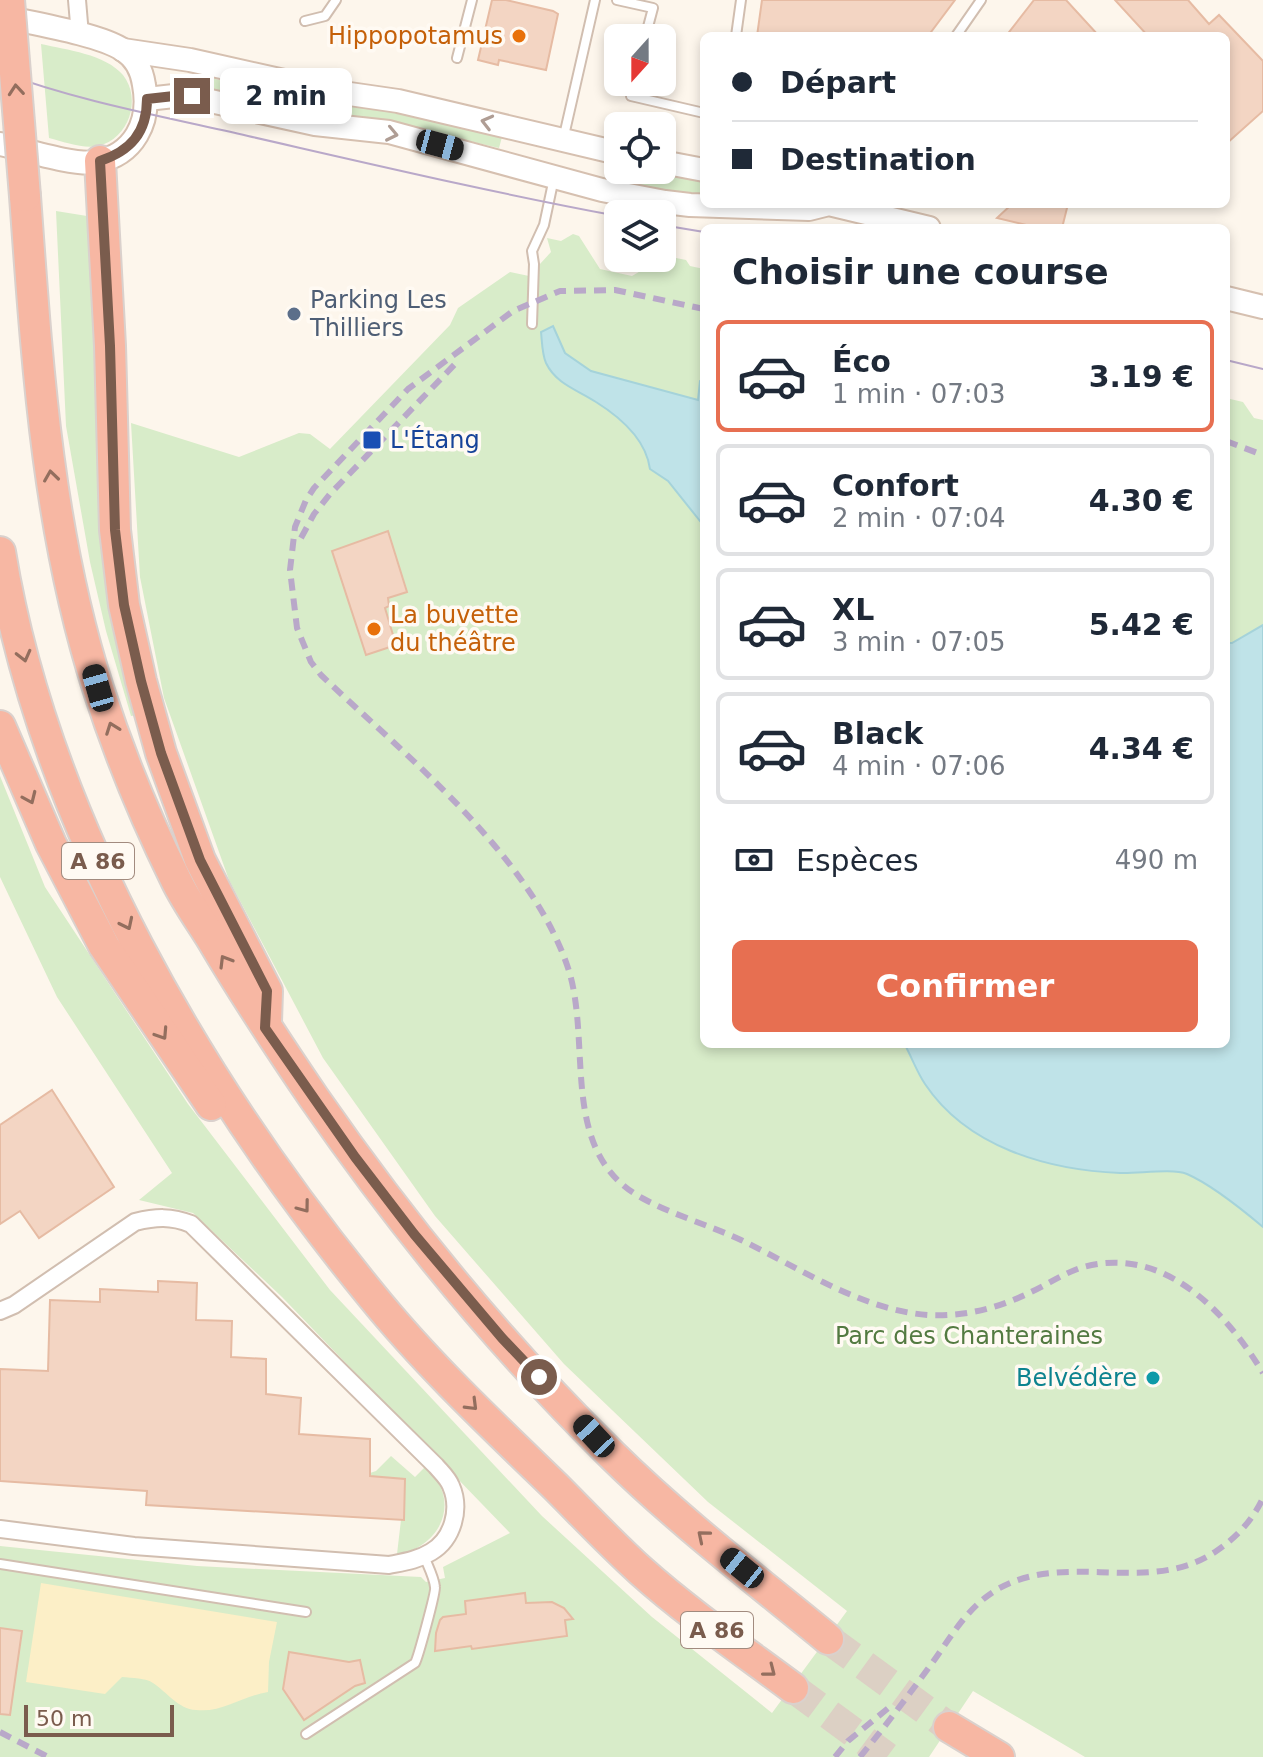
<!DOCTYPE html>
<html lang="fr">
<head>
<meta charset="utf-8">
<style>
  :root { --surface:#fff; --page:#f2f2f3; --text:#1f2937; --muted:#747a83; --line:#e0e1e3; --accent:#e76f51 }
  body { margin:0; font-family:"DejaVu Sans",sans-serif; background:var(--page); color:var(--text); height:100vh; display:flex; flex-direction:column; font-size:30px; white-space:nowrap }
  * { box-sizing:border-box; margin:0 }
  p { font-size:26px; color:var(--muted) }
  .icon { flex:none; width:44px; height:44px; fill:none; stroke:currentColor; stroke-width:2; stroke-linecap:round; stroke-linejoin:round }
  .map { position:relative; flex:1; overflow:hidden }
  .side { position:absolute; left:700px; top:224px; width:530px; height:824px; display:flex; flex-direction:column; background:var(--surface); border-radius:12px; box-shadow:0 4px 12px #0003 }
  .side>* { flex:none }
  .hud { position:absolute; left:700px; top:32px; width:530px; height:176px; border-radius:12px; box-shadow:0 4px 12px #0003; display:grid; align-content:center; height:176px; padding:0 32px; background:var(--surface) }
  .needle { width:52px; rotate:201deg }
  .fabs { position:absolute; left:604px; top:24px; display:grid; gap:16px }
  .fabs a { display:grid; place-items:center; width:72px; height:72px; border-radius:12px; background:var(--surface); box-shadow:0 4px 12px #0003; font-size:40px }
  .scale { position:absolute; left:24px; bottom:20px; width:150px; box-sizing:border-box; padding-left:8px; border:4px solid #7a5c4d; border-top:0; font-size:22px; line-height:28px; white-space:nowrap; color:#7a5c4d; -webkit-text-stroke:6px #fffaf3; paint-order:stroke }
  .end { position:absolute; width:36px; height:36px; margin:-18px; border:10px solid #7a5c4d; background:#fff; box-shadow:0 0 0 4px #fff }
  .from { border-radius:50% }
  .bubble { position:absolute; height:56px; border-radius:12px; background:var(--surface); box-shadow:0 4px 12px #0003; font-size:26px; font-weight:700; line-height:56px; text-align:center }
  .car { position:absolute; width:24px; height:48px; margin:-24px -12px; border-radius:10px; box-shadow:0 0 6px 2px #0007; background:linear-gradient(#222 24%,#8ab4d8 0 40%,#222 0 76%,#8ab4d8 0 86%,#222 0) }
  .hud b { display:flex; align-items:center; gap:28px; height:76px; font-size:30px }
  .hud b+b { border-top:2px solid var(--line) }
  .hud i { width:20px; height:20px; background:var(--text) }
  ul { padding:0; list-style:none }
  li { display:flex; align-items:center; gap:24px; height:112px; margin:0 16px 12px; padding:0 16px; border:4px solid var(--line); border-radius:12px }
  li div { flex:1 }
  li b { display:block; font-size:30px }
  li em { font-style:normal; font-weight:700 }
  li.selected { border-color:var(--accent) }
  li>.icon { width:72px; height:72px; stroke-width:1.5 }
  h2 { padding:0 32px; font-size:36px; line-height:96px }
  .pay { display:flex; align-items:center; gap:20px; height:88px; padding:0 32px; font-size:30px }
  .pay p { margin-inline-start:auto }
  .button { display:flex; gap:16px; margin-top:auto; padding:16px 32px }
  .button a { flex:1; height:92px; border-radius:12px; background:var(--accent); color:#fff; font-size:32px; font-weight:700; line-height:92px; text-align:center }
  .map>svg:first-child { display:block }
</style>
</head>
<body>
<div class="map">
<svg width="1263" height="1757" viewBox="0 0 1263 1757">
  <rect width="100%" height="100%" fill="#fdf6ec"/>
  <g fill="#d8ecc9">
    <path d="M 41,44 C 67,50 105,54 123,75 C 142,99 129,139 98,146 C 83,149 64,142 49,138 Z"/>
    <path d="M 198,75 L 301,99 L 412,115 L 502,137 L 499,148 L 430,132 L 310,113 L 196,85 Z"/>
    <path d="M 615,163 L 618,164 L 618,170 L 646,170 L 704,181 L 704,201 L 610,183 Z"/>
    <path d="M 56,211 L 87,216 L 100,428 L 139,715 L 131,716 L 106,631 L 90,562 L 66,426 Z"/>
    <path d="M 573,234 L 579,236 L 600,269 L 632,276 L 666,256 L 686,260 L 690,266 L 704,269 L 704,1044 L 1226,1044 L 1226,398 L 1243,402 L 1254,418 L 1263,420 L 1263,1757 L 1085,1757 L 973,1691 L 929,1757 L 0,1757 L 0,1546 L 197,1566 L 421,1577 L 426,1582 L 445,1578 L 443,1567 L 510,1533 L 282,1297 L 193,1213 L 139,1200 L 172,1173 L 57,997 L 0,877 L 0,776 L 45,887 L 188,1104 L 330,1290 L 542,1516 L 652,1617 L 772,1713 L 847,1611 L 708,1502 L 564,1364 L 435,1216 L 323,1058 L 229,880 L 164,698 L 140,577 L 131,423 L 239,457 L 299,433 L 310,434 L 330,449 L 450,325 L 458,308 L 510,272 L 529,276 L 551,252 L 547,238 L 561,241 Z"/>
    <path d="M 391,1456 L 415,1477 L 425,1467 C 429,1472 435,1477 438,1482 C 457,1514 432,1550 397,1554 L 401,1520 L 404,1519 L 405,1480 L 370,1476 L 370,1473 L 376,1471 Z"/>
  </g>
  <path fill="#fcefc7" d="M 41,1583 L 277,1622 L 269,1662 L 268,1692 C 242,1696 223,1713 196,1710 C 178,1709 167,1692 153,1683 C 146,1678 132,1678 122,1677 L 105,1694 L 26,1682 Z"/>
  <g fill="#bfe3e8" stroke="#a5d3da" stroke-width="2">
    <path d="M 553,326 L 565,353 L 591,371 L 698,400 L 700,381 L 704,380 L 704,526 L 668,481 L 650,469 C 646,440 620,417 596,402 C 578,390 556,384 546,363 C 542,354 542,341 541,332 Z"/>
    <path d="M 1263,625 L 1263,1227 C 1244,1211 1210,1184 1187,1174 C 1172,1168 1137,1174 1120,1173 C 1047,1170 967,1147 925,1084 C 917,1072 912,1058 905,1045 L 1226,1044 L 1226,643 L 1232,643 Z"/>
  </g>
  <g fill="#f3d5c3" stroke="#e6bba3" stroke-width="2">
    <path d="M 492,0 L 506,0 L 553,11 L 558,14 L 546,70 L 499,60 L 498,65 L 478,60 Z"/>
    <path d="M 762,0 L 955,0 L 928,36 L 757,36 Z"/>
    <path d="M 1034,0 L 1066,0 L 1099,36 L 1006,36 Z"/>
    <path d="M 1115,0 L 1188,0 L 1209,24 L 1219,15 L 1263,61 L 1263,111 L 1226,144 L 1226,36 L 1148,36 Z"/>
    <path d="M 1012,204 L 1068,204 L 1062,228 L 1039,228 L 997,218 Z"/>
    <path d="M 388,531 L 407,592 L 388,598 L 389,606 L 385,608 L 396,645 L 366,655 L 332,551 Z"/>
    <path d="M 52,1090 L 114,1187 L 39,1238 L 20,1211 L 0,1224 L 0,1125 Z"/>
    <path d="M 158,1281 L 197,1283 L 196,1320 L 232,1321 L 231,1357 L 266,1359 L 266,1394 L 301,1398 L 299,1434 L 370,1439 L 370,1476 L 405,1479 L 404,1520 L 146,1505 L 147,1491 L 0,1481 L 0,1369 L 48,1371 L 50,1300 L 100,1302 L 100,1289 L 158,1292 Z"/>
    <path d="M 525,1593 L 526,1603 L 552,1602 L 564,1608 L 573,1619 L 565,1620 L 567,1636 L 472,1649 L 471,1646 L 435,1651 L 436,1633 L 440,1620 L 443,1617 L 466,1614 L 465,1601 Z"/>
    <path d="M 0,1628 L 22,1631 L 10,1715 L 0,1714 Z"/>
    <path d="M 289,1652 L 349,1662 L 360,1660 L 365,1683 L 355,1686 L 304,1720 L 283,1689 Z"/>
  </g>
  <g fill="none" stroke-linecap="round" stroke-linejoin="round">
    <g stroke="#dcd0c4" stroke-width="30" stroke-dasharray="30 15" stroke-linecap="butt">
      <path d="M 828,1639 L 949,1727"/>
      <path d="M 793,1688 L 887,1757"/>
    </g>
    <defs>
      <g id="lane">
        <path d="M 617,0 L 653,8 L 645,38"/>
        <path d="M 305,21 L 325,16 L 336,0"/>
        <path d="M 736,36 L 741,0"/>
        <path d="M 956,36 L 981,0"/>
        <path d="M 457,58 L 472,0"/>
        <path d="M 634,82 L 631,96 L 704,113"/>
        <path d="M 563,140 L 595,0"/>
        <path d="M 532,324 L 534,264 L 532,251 L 544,225 L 554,178"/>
        <path d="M 0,1564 L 306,1612"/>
        <path d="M 306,1734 L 415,1663 C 418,1658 436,1592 435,1587 C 434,1577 428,1566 424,1556"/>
      </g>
      <g id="street">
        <path d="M 77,0 L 80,35"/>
        <path d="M 0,1311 L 14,1305 L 135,1222 C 156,1217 171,1216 191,1224 L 436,1466 C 441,1472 448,1478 451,1486 C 461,1509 453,1539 431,1552 C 418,1560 404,1562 389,1565 L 134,1546 L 0,1529"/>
      </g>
      <g id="secondary">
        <path d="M 0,16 C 30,23 100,34 123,50 C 136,58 142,71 144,85 C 151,122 134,155 96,162 C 74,166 23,149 0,144"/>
        <path d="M 123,50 L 190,60 L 329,91 L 398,101 L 618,153"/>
        <path d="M 147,99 L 183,95 L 315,124 L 389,132 L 602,190 L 665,202 L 690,205 L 809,209 L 829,204 L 929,228"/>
        <path d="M 662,162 L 704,170"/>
        <path d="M 1226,298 L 1263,307"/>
      </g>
      <g id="highway">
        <path d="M 100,161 L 110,346 L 115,530 L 124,605 L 141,681 L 161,753 L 200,860 L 267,991 L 266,1022"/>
        <path d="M 25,196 C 37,361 47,529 98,688 C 119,754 146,819 176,880 C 187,903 203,924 216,946 C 247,998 280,1048 314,1098 C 402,1225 501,1346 612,1455 C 679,1521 755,1579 828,1639"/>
        <path d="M 0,552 C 44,822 201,1087 372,1296 C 427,1364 492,1425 555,1486 C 583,1514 611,1544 641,1571 C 688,1613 742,1650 793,1688"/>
        <path d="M 0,726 L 51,844 L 104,946 L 211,1105"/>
        <path d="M 949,1727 L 999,1757"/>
      </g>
    </defs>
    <use href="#lane" stroke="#d1beb0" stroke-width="12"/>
    <use href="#street" stroke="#d1beb0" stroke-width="20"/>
    <use href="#secondary" stroke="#d6c0b0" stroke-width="26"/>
    <use href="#highway" stroke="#dad1cd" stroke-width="34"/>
    <use href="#lane" stroke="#fff" stroke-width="8"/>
    <use href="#street" stroke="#fff" stroke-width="16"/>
    <use href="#secondary" stroke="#fff" stroke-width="22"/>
    <use href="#highway" stroke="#f7b7a3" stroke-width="30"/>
    <g stroke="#b9a8c9" stroke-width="2">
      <path d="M 0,72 C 80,102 166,117 248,136 C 371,164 494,193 618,216"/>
      <path d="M 662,225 L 704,232"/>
      <path d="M 1226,360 L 1263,369"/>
    </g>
    <g stroke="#b9a8c9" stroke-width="6" stroke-dasharray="12 8" stroke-linecap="butt">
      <path d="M 704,309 L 615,290 L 560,291 L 513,311 L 408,389 L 314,488 L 306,500 L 295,527 L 290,570 L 297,628 L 311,662 L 321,675 C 406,756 528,853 567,965 C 594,1041 556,1151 642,1198 C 673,1215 709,1225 741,1240 C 800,1268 861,1310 928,1315 C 964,1317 999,1308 1031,1292 C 1048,1284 1063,1274 1080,1268 C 1161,1243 1225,1310 1263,1373"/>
      <path d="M 1226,441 L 1263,455"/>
      <path d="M 301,538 L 314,514 L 330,494 L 457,362"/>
      <path d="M 0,1732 L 48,1757"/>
      <path d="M 835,1757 L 848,1741 L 892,1705"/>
      <path d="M 860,1757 C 883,1729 905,1700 927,1670 C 949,1641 965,1608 998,1589 C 1067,1550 1148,1596 1215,1552 C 1236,1538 1252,1521 1263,1498"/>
    </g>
    <defs>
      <path id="highway-bridge" d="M 9,0 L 25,196"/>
    </defs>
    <use href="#highway-bridge" stroke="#dad1cd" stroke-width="34" stroke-linecap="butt"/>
    <use href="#highway-bridge" stroke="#f7b7a3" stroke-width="30"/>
  </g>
  <defs><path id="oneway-chevron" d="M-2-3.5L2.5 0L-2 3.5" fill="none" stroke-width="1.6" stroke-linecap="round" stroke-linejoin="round" transform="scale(2)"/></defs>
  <g stroke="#936e5e">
    <use href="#oneway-chevron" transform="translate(16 90) rotate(-95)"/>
    <use href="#oneway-chevron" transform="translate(51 476) rotate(-98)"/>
    <use href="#oneway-chevron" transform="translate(24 656) rotate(76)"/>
    <use href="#oneway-chevron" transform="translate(112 728) rotate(-110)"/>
    <use href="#oneway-chevron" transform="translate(30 798) rotate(66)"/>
    <use href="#oneway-chevron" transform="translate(127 924) rotate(64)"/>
    <use href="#oneway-chevron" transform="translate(225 961) rotate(-121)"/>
    <use href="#oneway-chevron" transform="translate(162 1034) rotate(57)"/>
    <use href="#oneway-chevron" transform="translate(304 1207) rotate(53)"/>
    <use href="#oneway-chevron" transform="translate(472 1405) rotate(45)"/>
    <use href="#oneway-chevron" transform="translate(703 1536) rotate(-140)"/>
    <use href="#oneway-chevron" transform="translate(770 1671) rotate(38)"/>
  </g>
  <g stroke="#af9d94">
    <use href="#oneway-chevron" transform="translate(487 122) rotate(-166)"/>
    <use href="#oneway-chevron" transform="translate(392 134) rotate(12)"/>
  </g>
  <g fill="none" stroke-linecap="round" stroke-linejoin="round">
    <path stroke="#7a5c4d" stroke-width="10" d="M 192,96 L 183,95 L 147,99 C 147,133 130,151 100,161 L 110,346 L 115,530 L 124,605 L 141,681 L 161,753 L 200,860 L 267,991 L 265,1028 L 355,1157 L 414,1234 L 502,1338 L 539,1377"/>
  </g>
  <g fill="#e8710a" stroke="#fffaf3" stroke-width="3">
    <circle cx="519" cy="36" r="8"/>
    <circle cx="374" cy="629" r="8"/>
  </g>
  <circle fill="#5c6f8a" stroke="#fffaf3" stroke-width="3" cx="294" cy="314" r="8"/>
  <rect fill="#1a4fb4" stroke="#fffaf3" stroke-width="3" x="362" y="430" width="20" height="20" rx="4"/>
  <circle fill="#0f9aa8" stroke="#fffaf3" stroke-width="3" cx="1153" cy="1378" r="8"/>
  <g text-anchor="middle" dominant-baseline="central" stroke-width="7" stroke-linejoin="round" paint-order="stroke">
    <g fill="#fffaf3" stroke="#a28b7f" stroke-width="2">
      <rect x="62" y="843" width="72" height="36" rx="6"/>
      <rect x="681" y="1612" width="72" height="36" rx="6"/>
    </g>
    <g font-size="22" font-weight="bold" fill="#7a5c4d">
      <text x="98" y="861">A 86</text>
      <text x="717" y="1630">A 86</text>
    </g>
    <g font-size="24" fill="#c56008" stroke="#fffaf3" text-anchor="end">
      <text x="503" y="36">Hippopotamus</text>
      <text x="390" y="615" text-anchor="start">La buvette<tspan x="390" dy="28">du théâtre</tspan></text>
    </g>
    <g font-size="24" fill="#4e5e75" stroke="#fffaf3" text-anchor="start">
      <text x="310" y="300">Parking Les<tspan x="310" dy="28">Thilliers</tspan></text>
    </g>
    <g font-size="24" fill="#164399" stroke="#fffaf3" text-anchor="start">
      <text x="390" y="440">L'Étang</text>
    </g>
    <g font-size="24" fill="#537a41" stroke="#fffaf3">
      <text x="969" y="1336">Parc des Chanteraines</text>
    </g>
    <g font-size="24" fill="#0d838f" stroke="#fffaf3" text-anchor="end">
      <text x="1137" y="1378">Belvédère</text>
    </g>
  </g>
</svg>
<div class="fabs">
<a><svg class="needle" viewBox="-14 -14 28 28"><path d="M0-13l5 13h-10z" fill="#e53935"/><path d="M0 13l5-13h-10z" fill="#747a83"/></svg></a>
<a><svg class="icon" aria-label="locate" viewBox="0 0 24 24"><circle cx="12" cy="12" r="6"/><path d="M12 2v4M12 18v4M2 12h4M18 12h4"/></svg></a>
<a><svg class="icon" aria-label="layers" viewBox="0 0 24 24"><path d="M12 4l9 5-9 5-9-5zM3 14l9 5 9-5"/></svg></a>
</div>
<div class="scale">50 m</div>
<i class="end from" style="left:539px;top:1377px"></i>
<i class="end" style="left:192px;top:96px"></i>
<div class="bubble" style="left:220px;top:68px;width:132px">2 min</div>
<i class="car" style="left:440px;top:145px;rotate:105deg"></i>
<i class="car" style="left:98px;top:688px;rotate:344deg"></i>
<i class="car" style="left:594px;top:1436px;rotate:317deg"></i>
<i class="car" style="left:742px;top:1568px;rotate:309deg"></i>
<div class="hud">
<b><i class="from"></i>Départ</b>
<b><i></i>Destination</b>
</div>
<section class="side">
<h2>Choisir une course</h2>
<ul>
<li class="selected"><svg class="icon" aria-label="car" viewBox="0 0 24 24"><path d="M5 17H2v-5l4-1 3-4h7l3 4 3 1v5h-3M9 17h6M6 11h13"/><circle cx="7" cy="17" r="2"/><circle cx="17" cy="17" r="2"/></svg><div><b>Éco</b><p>1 min · 07:03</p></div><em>3.19 €</em></li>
<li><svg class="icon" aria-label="car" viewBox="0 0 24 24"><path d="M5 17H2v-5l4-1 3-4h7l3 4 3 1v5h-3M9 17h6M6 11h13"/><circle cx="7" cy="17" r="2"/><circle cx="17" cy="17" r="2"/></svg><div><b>Confort</b><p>2 min · 07:04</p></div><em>4.30 €</em></li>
<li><svg class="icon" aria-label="car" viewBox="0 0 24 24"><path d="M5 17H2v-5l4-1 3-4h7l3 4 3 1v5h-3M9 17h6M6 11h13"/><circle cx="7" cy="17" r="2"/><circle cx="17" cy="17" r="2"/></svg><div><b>XL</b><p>3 min · 07:05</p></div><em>5.42 €</em></li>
<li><svg class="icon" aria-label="car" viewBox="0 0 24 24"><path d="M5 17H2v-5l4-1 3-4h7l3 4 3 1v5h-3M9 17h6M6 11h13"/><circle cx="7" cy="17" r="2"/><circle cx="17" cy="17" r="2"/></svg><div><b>Black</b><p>4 min · 07:06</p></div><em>4.34 €</em></li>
</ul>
<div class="pay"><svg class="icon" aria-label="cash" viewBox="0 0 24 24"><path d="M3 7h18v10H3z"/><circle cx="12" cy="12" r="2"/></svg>Espèces<p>490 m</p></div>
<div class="button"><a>Confirmer</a></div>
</section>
</div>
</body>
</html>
